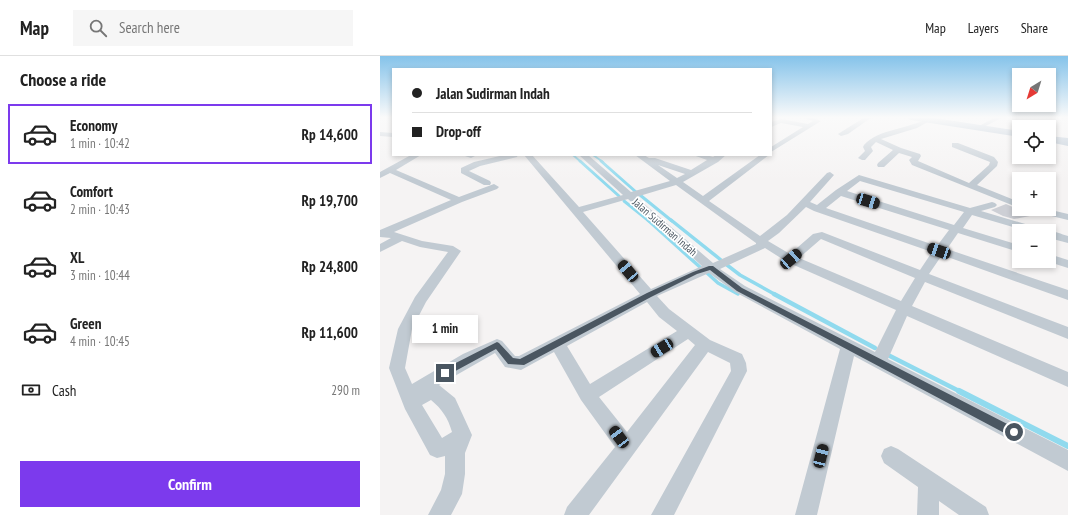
<!DOCTYPE html>
<html lang="en">
<head>
<meta charset="utf-8">
<style>
  :root { --surface:#fff; --page:#f6f6f6; --text:#222; --muted:#767676; --line:#e0e0e0; --accent:#7c3aed }
  body { margin:0; font-family:"PT Sans Narrow",sans-serif; background:var(--page); color:var(--text); height:100vh; display:flex; flex-direction:column; font-size:15px; white-space:nowrap }
  * { box-sizing:border-box; margin:0 }
  p { font-size:13px; color:var(--muted) }
  .icon { flex:none; width:22px; height:22px; fill:none; stroke:currentColor; stroke-width:2; stroke-linecap:round; stroke-linejoin:round }
  .map { position:relative; flex:1; overflow:hidden }
  .drawer { display:flex; flex-direction:column; background:var(--surface); width:380px }
  .drawer>* { flex:none }
  .banner { position:absolute; left:12px; top:12px; width:380px; height:88px; border-radius:0px; box-shadow:0 2px 6px #0003; display:grid; align-content:center; height:88px; padding:0 20px; background:var(--surface) }
  .needle { width:26px; rotate:218deg }
  .fabs { position:absolute; left:632px; top:12px; display:grid; gap:8px }
  .fabs a { display:grid; place-items:center; width:44px; height:44px; border-radius:0px; background:var(--surface); box-shadow:0 2px 6px #0003; font-size:20px }
  .end { position:absolute; width:18px; height:18px; margin:-9px; border:5px solid #4a5661; background:#fff; box-shadow:0 0 0 2px #fff }
  .from { border-radius:50% }
  .bubble { position:absolute; height:28px; border-radius:0px; background:var(--surface); box-shadow:0 2px 6px #0003; font-size:13px; font-weight:600; line-height:28px; text-align:center }
  .car { position:absolute; width:12px; height:24px; margin:-12px -6px; border-radius:5px; box-shadow:0 0 3px 1px #0007; background:linear-gradient(#222 24%,#8ab4d8 0 40%,#222 0 76%,#8ab4d8 0 86%,#222 0) }
  .banner b { display:flex; align-items:center; gap:14px; height:38px; font-size:15px }
  .banner b+b { border-top:1px solid var(--line) }
  .banner i { width:10px; height:10px; background:var(--text) }
  ul { padding:0; list-style:none }
  li { display:flex; align-items:center; gap:12px; height:60px; margin:0 8px 6px; padding:0 12px; border:2px solid transparent; border-radius:0px }
  li div { flex:1 }
  li b { display:block; font-size:15px }
  li em { font-style:normal; font-weight:600 }
  li.selected { border-color:var(--accent) }
  li>.icon { width:36px; height:36px; stroke-width:1.5 }
  h2 { padding:0 20px; font-size:18px; line-height:48px }
  .pay { display:flex; align-items:center; gap:10px; height:44px; padding:0 20px; font-size:15px }
  .pay p { margin-inline-start:auto }
  .cta { display:flex; gap:8px; margin-top:auto; padding:8px 20px }
  .cta a { flex:1; height:46px; border-radius:0px; background:var(--accent); color:#fff; font-size:16px; font-weight:600; line-height:46px; text-align:center }
  header { display:flex; align-items:center; gap:24px; box-sizing:border-box; height:56px; padding:0 20px; background:var(--surface); border-bottom:1px solid var(--line) }
  header strong { font-size:19px }
  nav { display:flex; gap:22px; margin-inline-start:auto; font-size:14px }
  .search { width:280px; height:36px; background:var(--page); display:flex; align-items:center; gap:10px; box-sizing:border-box; padding:0 14px; border-radius:0px; color:var(--muted); font-size:15px }
  main { display:flex; flex:1; min-height:0 }
  .map>svg:first-child { display:block }
</style>
</head>
<body>
<header>
<strong>Map</strong>
<div class="search"><svg class="icon" aria-label="search" viewBox="0 0 24 24"><circle cx="10" cy="10" r="6"/><path d="M15 15l6 6"/></svg>Search here</div>
<nav><a>Map</a><a>Layers</a><a>Share</a></nav>
</header>
<main>
<section class="drawer">
<h2>Choose a ride</h2>
<ul>
<li class="selected"><svg class="icon" aria-label="car" viewBox="0 0 24 24"><path d="M5 17H2v-5l4-1 3-4h7l3 4 3 1v5h-3M9 17h6M6 11h13"/><circle cx="7" cy="17" r="2"/><circle cx="17" cy="17" r="2"/></svg><div><b>Economy</b><p>1 min · 10:42</p></div><em>Rp 14,600</em></li>
<li><svg class="icon" aria-label="car" viewBox="0 0 24 24"><path d="M5 17H2v-5l4-1 3-4h7l3 4 3 1v5h-3M9 17h6M6 11h13"/><circle cx="7" cy="17" r="2"/><circle cx="17" cy="17" r="2"/></svg><div><b>Comfort</b><p>2 min · 10:43</p></div><em>Rp 19,700</em></li>
<li><svg class="icon" aria-label="car" viewBox="0 0 24 24"><path d="M5 17H2v-5l4-1 3-4h7l3 4 3 1v5h-3M9 17h6M6 11h13"/><circle cx="7" cy="17" r="2"/><circle cx="17" cy="17" r="2"/></svg><div><b>XL</b><p>3 min · 10:44</p></div><em>Rp 24,800</em></li>
<li><svg class="icon" aria-label="car" viewBox="0 0 24 24"><path d="M5 17H2v-5l4-1 3-4h7l3 4 3 1v5h-3M9 17h6M6 11h13"/><circle cx="7" cy="17" r="2"/><circle cx="17" cy="17" r="2"/></svg><div><b>Green</b><p>4 min · 10:45</p></div><em>Rp 11,600</em></li>
</ul>
<div class="pay"><svg class="icon" aria-label="cash" viewBox="0 0 24 24"><path d="M3 7h18v10H3z"/><circle cx="12" cy="12" r="2"/></svg>Cash<p>290 m</p></div>
<div class="cta"><a>Confirm</a></div>
</section>
<div class="map">
<svg width="688" height="459" viewBox="0 0 688 459">
  <rect width="100%" height="100%" fill="#f5f3f3"/>
  <g fill="none" stroke-linecap="round" stroke-linejoin="round">
    <g stroke="#90daee" stroke-width="2">
      <path d="M 193,99 L 201,106"/>
      <path d="M 213,99 L 223,106"/>
    </g>
    <g stroke="#90daee" stroke-width="3">
      <path d="M 200,105 L 239,140"/>
      <path d="M 221,105 L 256,136"/>
      <path d="M 260,139 L 292,165"/>
      <path d="M 244,145 L 269,165"/>
    </g>
    <g stroke="#90daee" stroke-width="3.5">
      <path d="M 268,164 L 321,212"/>
      <path d="M 291,164 L 341,204"/>
      <path d="M 347,209 L 360,219 L 396,239"/>
      <path d="M 326,216 L 338,227 L 358,238"/>
    </g>
    <g stroke="#90daee" stroke-width="4.5">
      <path d="M 394,238 L 495,292"/>
      <path d="M 506,298 L 581,336"/>
    </g>
    <path stroke="#90daee" stroke-width="6" d="M 579,335 L 688,390"/>
  </g>
  <path fill="#cdcfd5" d="M 626,148 L 635,152 L 650,160 L 634,163 L 623,160 L 611,154 Z"/>
  <g fill="none" stroke-linecap="round" stroke-linejoin="round">
    <g fill="#c1cad2" fill-rule="evenodd">
      <path d="M 421,61 L 430,61 L 441,65 L 391,96 L 391,91 L 423,71 L 401,67 L 391,71 L 391,66 L 401,63 L 428,68 L 433,65 Z"/>
      <path d="M 485,61 L 492,61 L 468,78 L 461,80 L 458,78 Z"/>
      <path d="M 616,61 L 623,61 L 602,72 L 597,71 Z"/>
      <path d="M 548,62 L 553,63 L 537,72 L 501,83 L 521,92 L 540,98 L 541,100 L 538,105 L 589,127 L 609,109 L 610,106 L 572,91 L 572,87 L 578,87 L 614,101 L 618,106 L 617,110 L 597,129 L 639,146 L 639,152 L 532,109 L 529,104 L 532,101 L 519,97 L 504,111 L 498,111 L 497,109 L 498,107 L 513,94 L 496,86 L 491,91 L 493,95 L 485,104 L 482,104 L 478,102 L 485,95 L 483,91 L 484,89 C 498,73 529,73 548,62 Z"/>
      <path d="M 0,76 L 13,77 L 13,81 L 0,80 Z"/>
      <path d="M 31,99 L 41,99 L 16,114 L 79,141 L 114,128 L 119,131 L 117,133 L 82,146 L 14,176 L 42,185 L 73,190 L 81,195 L 46,246 L 32,273 L 25,312 L 32,328 L 83,298 L 117,283 L 122,285 L 135,300 L 139,300 L 260,238 L 144,99 L 152,99 L 199,151 L 243,139 L 199,99 L 208,99 L 251,136 L 290,125 L 255,99 L 264,99 L 269,102 L 275,102 L 311,114 L 327,104 L 313,99 L 326,99 L 333,101 L 336,99 L 346,99 L 338,106 L 303,126 L 323,140 L 380,99 L 389,99 L 329,145 L 380,180 L 407,159 L 447,117 L 450,116 L 454,119 L 430,146 L 437,149 L 456,134 L 479,119 L 590,152 L 612,146 L 615,147 L 617,149 L 615,151 L 601,155 L 662,173 L 663,175 L 647,175 L 592,159 L 583,172 L 639,189 L 639,196 L 578,177 L 567,193 L 688,234 L 688,244 L 562,199 L 549,218 L 688,271 L 688,283 L 545,226 L 532,250 L 688,316 L 688,331 L 527,260 L 508,303 L 688,394 L 688,415 L 474,300 L 437,459 L 415,459 L 460,293 L 355,236 L 329,217 L 277,240 L 289,253 L 330,284 L 362,298 L 366,307 L 367,315 L 294,459 L 271,459 L 351,315 L 350,307 L 328,296 L 209,459 L 184,459 L 187,451 L 235,391 L 201,344 L 174,296 L 141,314 L 125,311 L 115,297 L 59,329 L 75,342 L 92,379 L 85,397 L 85,418 L 82,438 L 71,459 L 48,459 L 61,434 L 65,418 L 65,400 L 57,402 L 50,399 L 25,353 L 9,312 L 18,273 L 35,241 L 68,196 L 40,191 L 22,185 L 0,196 L 0,188 L 11,182 L 0,181 L 0,174 L 71,144 L 10,117 L 0,122 L 0,116 ZM 278,109 L 305,118 L 297,122 ZM 480,125 L 584,156 L 574,169 L 467,135 ZM 296,129 L 376,187 L 376,188 L 333,207 L 256,141 ZM 461,140 L 569,174 L 557,190 L 446,152 ZM 248,143 L 322,210 L 271,233 L 203,156 ZM 426,151 L 434,155 L 552,196 L 540,214 L 442,176 L 433,178 L 410,198 L 388,185 L 399,177 ZM 441,183 L 535,222 L 521,245 L 419,202 ZM 385,192 L 407,206 L 516,254 L 495,296 L 365,230 L 340,213 ZM 267,246 L 279,261 L 297,275 L 210,328 L 187,290 ZM 308,283 L 315,289 L 247,376 L 219,341 ZM 51,344 C 62,353 68,362 72,376 L 62,382 L 42,349 Z"/>
      <path d="M 82,99 L 94,99 L 95,100 L 91,102 Z"/>
      <path d="M 124,99 L 138,99 L 137,101 L 100,110 L 89,115 L 110,125 L 111,127 L 110,129 L 104,129 L 81,117 L 81,112 L 94,106 Z"/>
      <path d="M 650,153 L 667,153 L 688,158 L 688,164 L 651,155 Z"/>
      <path d="M 668,175 C 675,175 681,178 688,180 L 688,187 L 669,182 Z"/>
      <path d="M 669,198 L 688,204 L 688,212 L 666,205 L 669,205 Z"/>
      <path d="M 511,390 L 518,393 L 606,451 L 609,459 L 579,459 L 559,445 L 559,459 L 537,459 L 538,431 L 504,407 L 501,400 L 504,393 Z"/>
    </g>
    <g fill="#b3c2d1" fill-rule="evenodd">
      <path d="M 526,61 L 548,61 L 639,75 L 639,81 L 531,64 Z"/>
      <path d="M 669,80 L 688,82 L 688,90 L 669,86 Z"/>
    </g>
  </g>
  <linearGradient id="sky" x2="0" y2="1"><stop stop-color="#85c3ea"/><stop offset="0.49" stop-color="#fafafa"/><stop offset="1" stop-color="#fafafa" stop-opacity="0"/></linearGradient>
  <rect width="688" height="125" fill="url(#sky)"/>
  <path fill="#4a5661" d="M 329,210 L 333,210 L 362,232 L 637,373 L 638,376 L 637,380 L 634,381 L 630,380 L 357,235 L 330,214 L 317,218 L 271,241 L 144,309 L 128,308 L 116,293 L 68,319 L 65,320 L 61,317 L 62,314 L 117,286 L 119,287 L 133,302 L 140,303 L 267,237 L 313,216 Z"/>
  <g text-anchor="middle" dominant-baseline="central" stroke-width="3.5" stroke-linejoin="round" paint-order="stroke">
    <g font-size="11" fill="#4a5661" stroke="#fff">
      <text transform="translate(285 171) rotate(41)">Jalan Sudirman Indah</text>
    </g>
  </g>
</svg>
<div class="fabs">
<a><svg class="needle" viewBox="-14 -14 28 28"><path d="M0-13l5 13h-10z" fill="#e53935"/><path d="M0 13l5-13h-10z" fill="#767676"/></svg></a>
<a><svg class="icon" aria-label="locate" viewBox="0 0 24 24"><circle cx="12" cy="12" r="6"/><path d="M12 2v4M12 18v4M2 12h4M18 12h4"/></svg></a>
<a>+</a>
<a>−</a>
</div>
<i class="end from" style="left:634px;top:376px"></i>
<i class="end" style="left:65px;top:317px"></i>
<div class="bubble" style="left:32px;top:259px;width:66px">1 min</div>
<i class="car" style="left:488px;top:145px;rotate:107deg"></i>
<i class="car" style="left:559px;top:195px;rotate:289deg"></i>
<i class="car" style="left:411px;top:203px;rotate:49deg"></i>
<i class="car" style="left:248px;top:215px;rotate:320deg"></i>
<i class="car" style="left:282px;top:292px;rotate:238deg"></i>
<i class="car" style="left:239px;top:381px;rotate:323deg"></i>
<i class="car" style="left:441px;top:400px;rotate:14deg"></i>
<div class="banner">
<b><i class="from"></i>Jalan Sudirman Indah</b>
<b><i></i>Drop-off</b>
</div>
</div>
</main>
</body>
</html>
